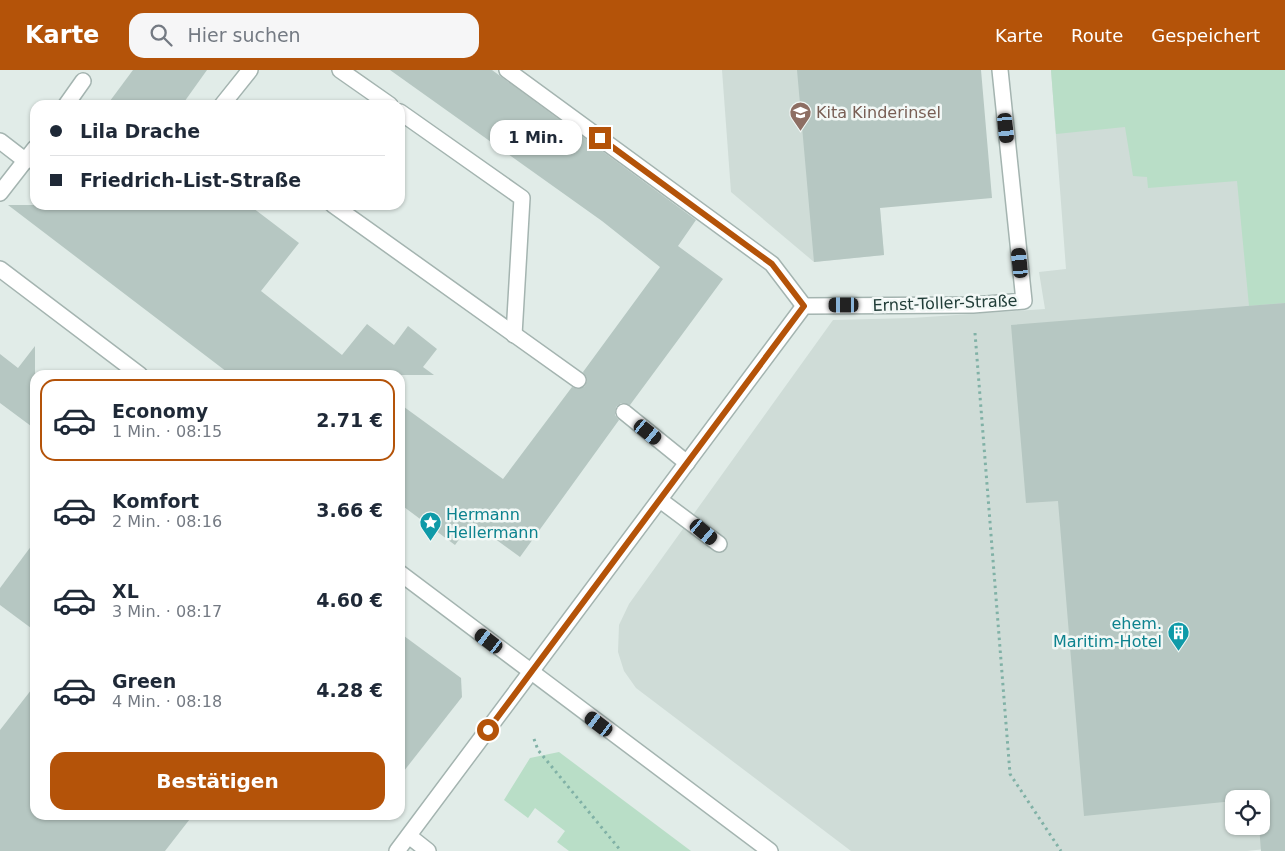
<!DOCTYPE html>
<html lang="de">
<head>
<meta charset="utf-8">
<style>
  :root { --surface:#fff; --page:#f6f6f7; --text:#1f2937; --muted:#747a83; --line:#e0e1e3; --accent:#b45309 }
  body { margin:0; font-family:"DejaVu Sans",sans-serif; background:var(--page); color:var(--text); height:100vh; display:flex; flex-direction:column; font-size:19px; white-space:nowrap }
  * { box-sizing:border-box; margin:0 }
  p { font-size:16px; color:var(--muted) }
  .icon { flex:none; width:28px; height:28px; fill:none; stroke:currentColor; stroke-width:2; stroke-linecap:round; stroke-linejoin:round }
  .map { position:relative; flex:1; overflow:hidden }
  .drawer { position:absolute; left:30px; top:300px; width:375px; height:450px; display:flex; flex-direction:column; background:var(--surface); border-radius:15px; box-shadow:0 1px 4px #0004 }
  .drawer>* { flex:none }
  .guide { position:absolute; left:30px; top:30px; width:375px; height:110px; border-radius:15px; box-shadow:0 1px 4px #0004; display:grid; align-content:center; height:110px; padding:0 20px; background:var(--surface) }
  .fabs { position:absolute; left:1225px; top:720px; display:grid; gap:10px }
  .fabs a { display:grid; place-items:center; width:45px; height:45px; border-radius:10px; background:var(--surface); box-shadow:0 1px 4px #0004; font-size:25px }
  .end { position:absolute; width:22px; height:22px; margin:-11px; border:6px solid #b45309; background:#fff; box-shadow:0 0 0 2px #fff }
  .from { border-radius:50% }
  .bubble { position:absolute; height:35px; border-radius:15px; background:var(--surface); box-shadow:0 1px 4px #0004; font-size:16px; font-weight:800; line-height:35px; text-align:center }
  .car { position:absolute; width:15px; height:30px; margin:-15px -8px; border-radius:6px; box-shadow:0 0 4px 1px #0007; background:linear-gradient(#222 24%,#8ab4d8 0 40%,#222 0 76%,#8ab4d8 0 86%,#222 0) }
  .guide b { display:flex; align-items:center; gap:18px; height:48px; font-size:19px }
  .guide b+b { border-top:1px solid var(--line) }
  .guide i { width:12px; height:12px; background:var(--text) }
  ul { padding:9px 0 0; list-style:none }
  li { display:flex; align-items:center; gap:15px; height:82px; margin:0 10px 8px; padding:0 10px; border:2px solid transparent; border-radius:15px }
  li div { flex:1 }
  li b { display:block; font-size:19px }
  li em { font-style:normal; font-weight:800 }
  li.on { border-color:var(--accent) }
  li>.icon { width:45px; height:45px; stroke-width:1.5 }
  .cta { display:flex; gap:10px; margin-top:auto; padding:10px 20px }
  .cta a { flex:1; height:58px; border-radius:15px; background:var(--accent); color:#fff; font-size:20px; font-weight:800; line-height:58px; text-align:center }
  header { display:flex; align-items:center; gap:30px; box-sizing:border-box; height:70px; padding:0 25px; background:var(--accent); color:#fff }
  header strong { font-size:24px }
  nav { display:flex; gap:28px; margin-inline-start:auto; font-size:18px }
  .search { width:350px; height:45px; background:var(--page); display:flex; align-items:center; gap:12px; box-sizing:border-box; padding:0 18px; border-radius:15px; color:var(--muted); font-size:19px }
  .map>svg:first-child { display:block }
</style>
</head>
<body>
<header>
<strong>Karte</strong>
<div class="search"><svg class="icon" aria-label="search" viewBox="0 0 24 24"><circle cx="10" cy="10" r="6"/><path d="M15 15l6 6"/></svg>Hier suchen</div>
<nav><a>Karte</a><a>Route</a><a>Gespeichert</a></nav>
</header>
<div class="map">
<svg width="1285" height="781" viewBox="0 0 1285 781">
  <rect width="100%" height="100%" fill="#e1ece8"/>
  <g fill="#cfdcd7" fill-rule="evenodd">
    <path d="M 722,0 L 868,0 L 884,185 L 814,192 L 731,122 Z"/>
    <path d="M 1051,0 L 1285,0 L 1285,777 L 1247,781 L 851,781 L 636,618 L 624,601 L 618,582 L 619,555 L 629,534 L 833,250 L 912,248 L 1045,239 L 1039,202 L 1066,199 ZM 1234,729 L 1261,729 L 1261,756 L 1234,756 Z"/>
  </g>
  <g fill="#b9dec7">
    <path d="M 1051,0 L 1285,0 L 1285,233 L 1249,236 L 1237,111 L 1148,118 L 1147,107 L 1133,106 L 1125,57 L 1056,64 Z"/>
    <path d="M 559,682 L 691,781 L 569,781 L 557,772 L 565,761 L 535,738 L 528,748 L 504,730 L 530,688 Z"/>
  </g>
  <g fill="#b6c7c2">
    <path d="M 133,0 L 207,0 L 182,35 L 107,35 Z"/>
    <path d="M 390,0 L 492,0 L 696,150 L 678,176 L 723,209 L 630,335 L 621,333 L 616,337 L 615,345 L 619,350 L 520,487 L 472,452 L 455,475 L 400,434 L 400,334 L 503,409 L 572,317 L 578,319 L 585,316 L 587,310 L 583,302 L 660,197 L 602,151 Z"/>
    <path d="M 797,0 L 981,0 L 992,128 L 880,138 L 884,185 L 814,192 Z"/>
    <path d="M 8,135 L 249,135 L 299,173 L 261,221 L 342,285 L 367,254 L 394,275 L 408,256 L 437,279 L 423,297 L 434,305 L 231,305 Z"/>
    <path d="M 1285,233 L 1285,781 L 1261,781 L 1259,756 L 1261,756 L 1261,729 L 1234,729 L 1234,731 L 1084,746 L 1058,431 L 1026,433 L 1011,255 Z"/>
    <path d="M 35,276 L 35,359 L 0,333 L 0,284 L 18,298 Z"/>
    <path d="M 35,471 L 35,561 L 0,535 L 0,518 Z"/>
    <path d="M 400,563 L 461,608 L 462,627 L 400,706 Z"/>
    <path d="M 35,615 L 35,745 L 193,745 L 165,781 L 0,781 L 0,660 Z"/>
  </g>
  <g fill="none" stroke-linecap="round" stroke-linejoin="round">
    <defs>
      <g id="service">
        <path d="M 340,0 L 390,35"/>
        <path d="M 507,0 L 772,194 L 804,236"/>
        <path d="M 222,35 L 250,0"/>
        <path d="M 400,42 L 522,128 L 514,265"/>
        <path d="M 0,71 L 26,91"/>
        <path d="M 333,135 L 578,310"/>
        <path d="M 624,342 L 687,393"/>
        <path d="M 660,430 L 719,474"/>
        <path d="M 409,766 L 428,781"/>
      </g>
      <g id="minor">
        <path d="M 66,35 L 83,11"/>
        <path d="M 0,123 L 35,78"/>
        <path d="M 0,199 L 140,305"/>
        <path d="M 400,503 L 770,781"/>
        <path d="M 397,781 L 804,236 L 973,235 L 1024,231 L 1000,0"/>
      </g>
    </defs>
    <use href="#service" stroke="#a4b4b0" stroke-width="18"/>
    <use href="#minor" stroke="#a4b4b0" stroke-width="18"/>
    <g stroke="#80b1a6" stroke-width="3" stroke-dasharray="2.5 4" stroke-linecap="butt">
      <path d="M 975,263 L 1010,704 L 1061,781"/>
      <path d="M 534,669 L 538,680 L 621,781"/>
    </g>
    <use href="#service" stroke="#fff" stroke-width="15"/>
    <use href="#minor" stroke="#fff" stroke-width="15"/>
  </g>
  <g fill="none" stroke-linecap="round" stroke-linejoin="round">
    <path stroke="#b45309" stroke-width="6" d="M 488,660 L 804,236 L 772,194 L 600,68"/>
  </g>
  <defs>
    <symbol id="school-pin" viewBox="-11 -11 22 30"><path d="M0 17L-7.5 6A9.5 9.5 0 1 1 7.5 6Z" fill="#8d6e63" stroke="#f2f8f6"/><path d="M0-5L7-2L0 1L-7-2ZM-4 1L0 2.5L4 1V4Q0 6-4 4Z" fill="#fff"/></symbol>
    <symbol id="sight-pin" viewBox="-11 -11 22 30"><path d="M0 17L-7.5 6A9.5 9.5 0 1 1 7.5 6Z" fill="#0f9aa8" stroke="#f2f8f6"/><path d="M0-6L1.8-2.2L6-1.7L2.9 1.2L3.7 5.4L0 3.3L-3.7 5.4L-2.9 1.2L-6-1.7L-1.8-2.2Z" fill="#fff"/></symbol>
    <symbol id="building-pin" viewBox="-11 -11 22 30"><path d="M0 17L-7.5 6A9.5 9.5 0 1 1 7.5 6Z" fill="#0f9aa8" stroke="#f2f8f6"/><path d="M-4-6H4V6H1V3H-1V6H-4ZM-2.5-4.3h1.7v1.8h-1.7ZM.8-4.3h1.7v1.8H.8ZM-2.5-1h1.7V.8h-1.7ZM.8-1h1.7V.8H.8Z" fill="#fff"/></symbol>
  </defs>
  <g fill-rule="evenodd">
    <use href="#school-pin" x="788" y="30" width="25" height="34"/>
    <use href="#sight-pin" x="418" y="440" width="25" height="34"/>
    <use href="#building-pin" x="1166" y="550" width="25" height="34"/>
  </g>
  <g text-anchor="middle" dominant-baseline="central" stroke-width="5" stroke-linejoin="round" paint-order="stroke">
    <g font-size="16" fill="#785e54" stroke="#f2f8f6" text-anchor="start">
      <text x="816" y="42">Kita Kinderinsel</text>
    </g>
    <g font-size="16" fill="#213d38" stroke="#f2f8f6">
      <text transform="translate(945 233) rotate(-2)">Ernst-Toller-Straße</text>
    </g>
    <g font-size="16" fill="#0d838f" stroke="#f2f8f6" text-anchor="start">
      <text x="446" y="444">Hermann<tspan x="446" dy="18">Hellermann</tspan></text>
      <text x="1162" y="553" text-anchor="end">ehem.<tspan x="1162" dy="18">Maritim-Hotel</tspan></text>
    </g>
  </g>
</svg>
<div class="fabs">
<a><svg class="icon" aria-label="locate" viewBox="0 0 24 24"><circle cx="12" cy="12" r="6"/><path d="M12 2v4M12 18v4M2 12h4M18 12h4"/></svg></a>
</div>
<i class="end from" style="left:488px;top:660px"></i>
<i class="end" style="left:600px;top:68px"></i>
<div class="bubble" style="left:490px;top:50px;width:92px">1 Min.</div>
<i class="car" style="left:1006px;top:58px;rotate:174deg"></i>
<i class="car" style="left:1020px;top:193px;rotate:354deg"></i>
<i class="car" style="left:844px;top:235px;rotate:270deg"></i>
<i class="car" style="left:648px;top:362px;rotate:129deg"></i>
<i class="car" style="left:704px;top:462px;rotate:130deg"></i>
<i class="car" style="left:489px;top:571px;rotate:307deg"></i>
<i class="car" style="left:599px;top:654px;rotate:307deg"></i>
<div class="guide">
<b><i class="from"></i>Lila Drache</b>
<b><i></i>Friedrich-List-Straße</b>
</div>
<section class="drawer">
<ul>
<li class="on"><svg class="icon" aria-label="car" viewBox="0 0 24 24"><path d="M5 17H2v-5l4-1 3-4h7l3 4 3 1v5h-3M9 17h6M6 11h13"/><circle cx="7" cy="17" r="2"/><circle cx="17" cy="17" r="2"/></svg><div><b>Economy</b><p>1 Min. · 08:15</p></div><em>2.71 €</em></li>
<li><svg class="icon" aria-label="car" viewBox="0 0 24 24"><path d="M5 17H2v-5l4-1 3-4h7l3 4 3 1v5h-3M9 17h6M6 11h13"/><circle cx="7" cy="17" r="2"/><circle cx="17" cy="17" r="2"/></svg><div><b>Komfort</b><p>2 Min. · 08:16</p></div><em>3.66 €</em></li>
<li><svg class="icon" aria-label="car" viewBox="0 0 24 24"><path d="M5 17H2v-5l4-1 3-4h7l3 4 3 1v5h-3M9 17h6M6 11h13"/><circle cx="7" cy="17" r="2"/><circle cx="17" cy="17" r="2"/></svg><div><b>XL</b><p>3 Min. · 08:17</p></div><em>4.60 €</em></li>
<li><svg class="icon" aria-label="car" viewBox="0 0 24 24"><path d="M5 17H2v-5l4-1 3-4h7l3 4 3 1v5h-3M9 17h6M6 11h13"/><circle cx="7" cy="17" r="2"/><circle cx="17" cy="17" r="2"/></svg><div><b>Green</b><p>4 Min. · 08:18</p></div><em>4.28 €</em></li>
</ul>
<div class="cta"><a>Bestätigen</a></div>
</section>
</div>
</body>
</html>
